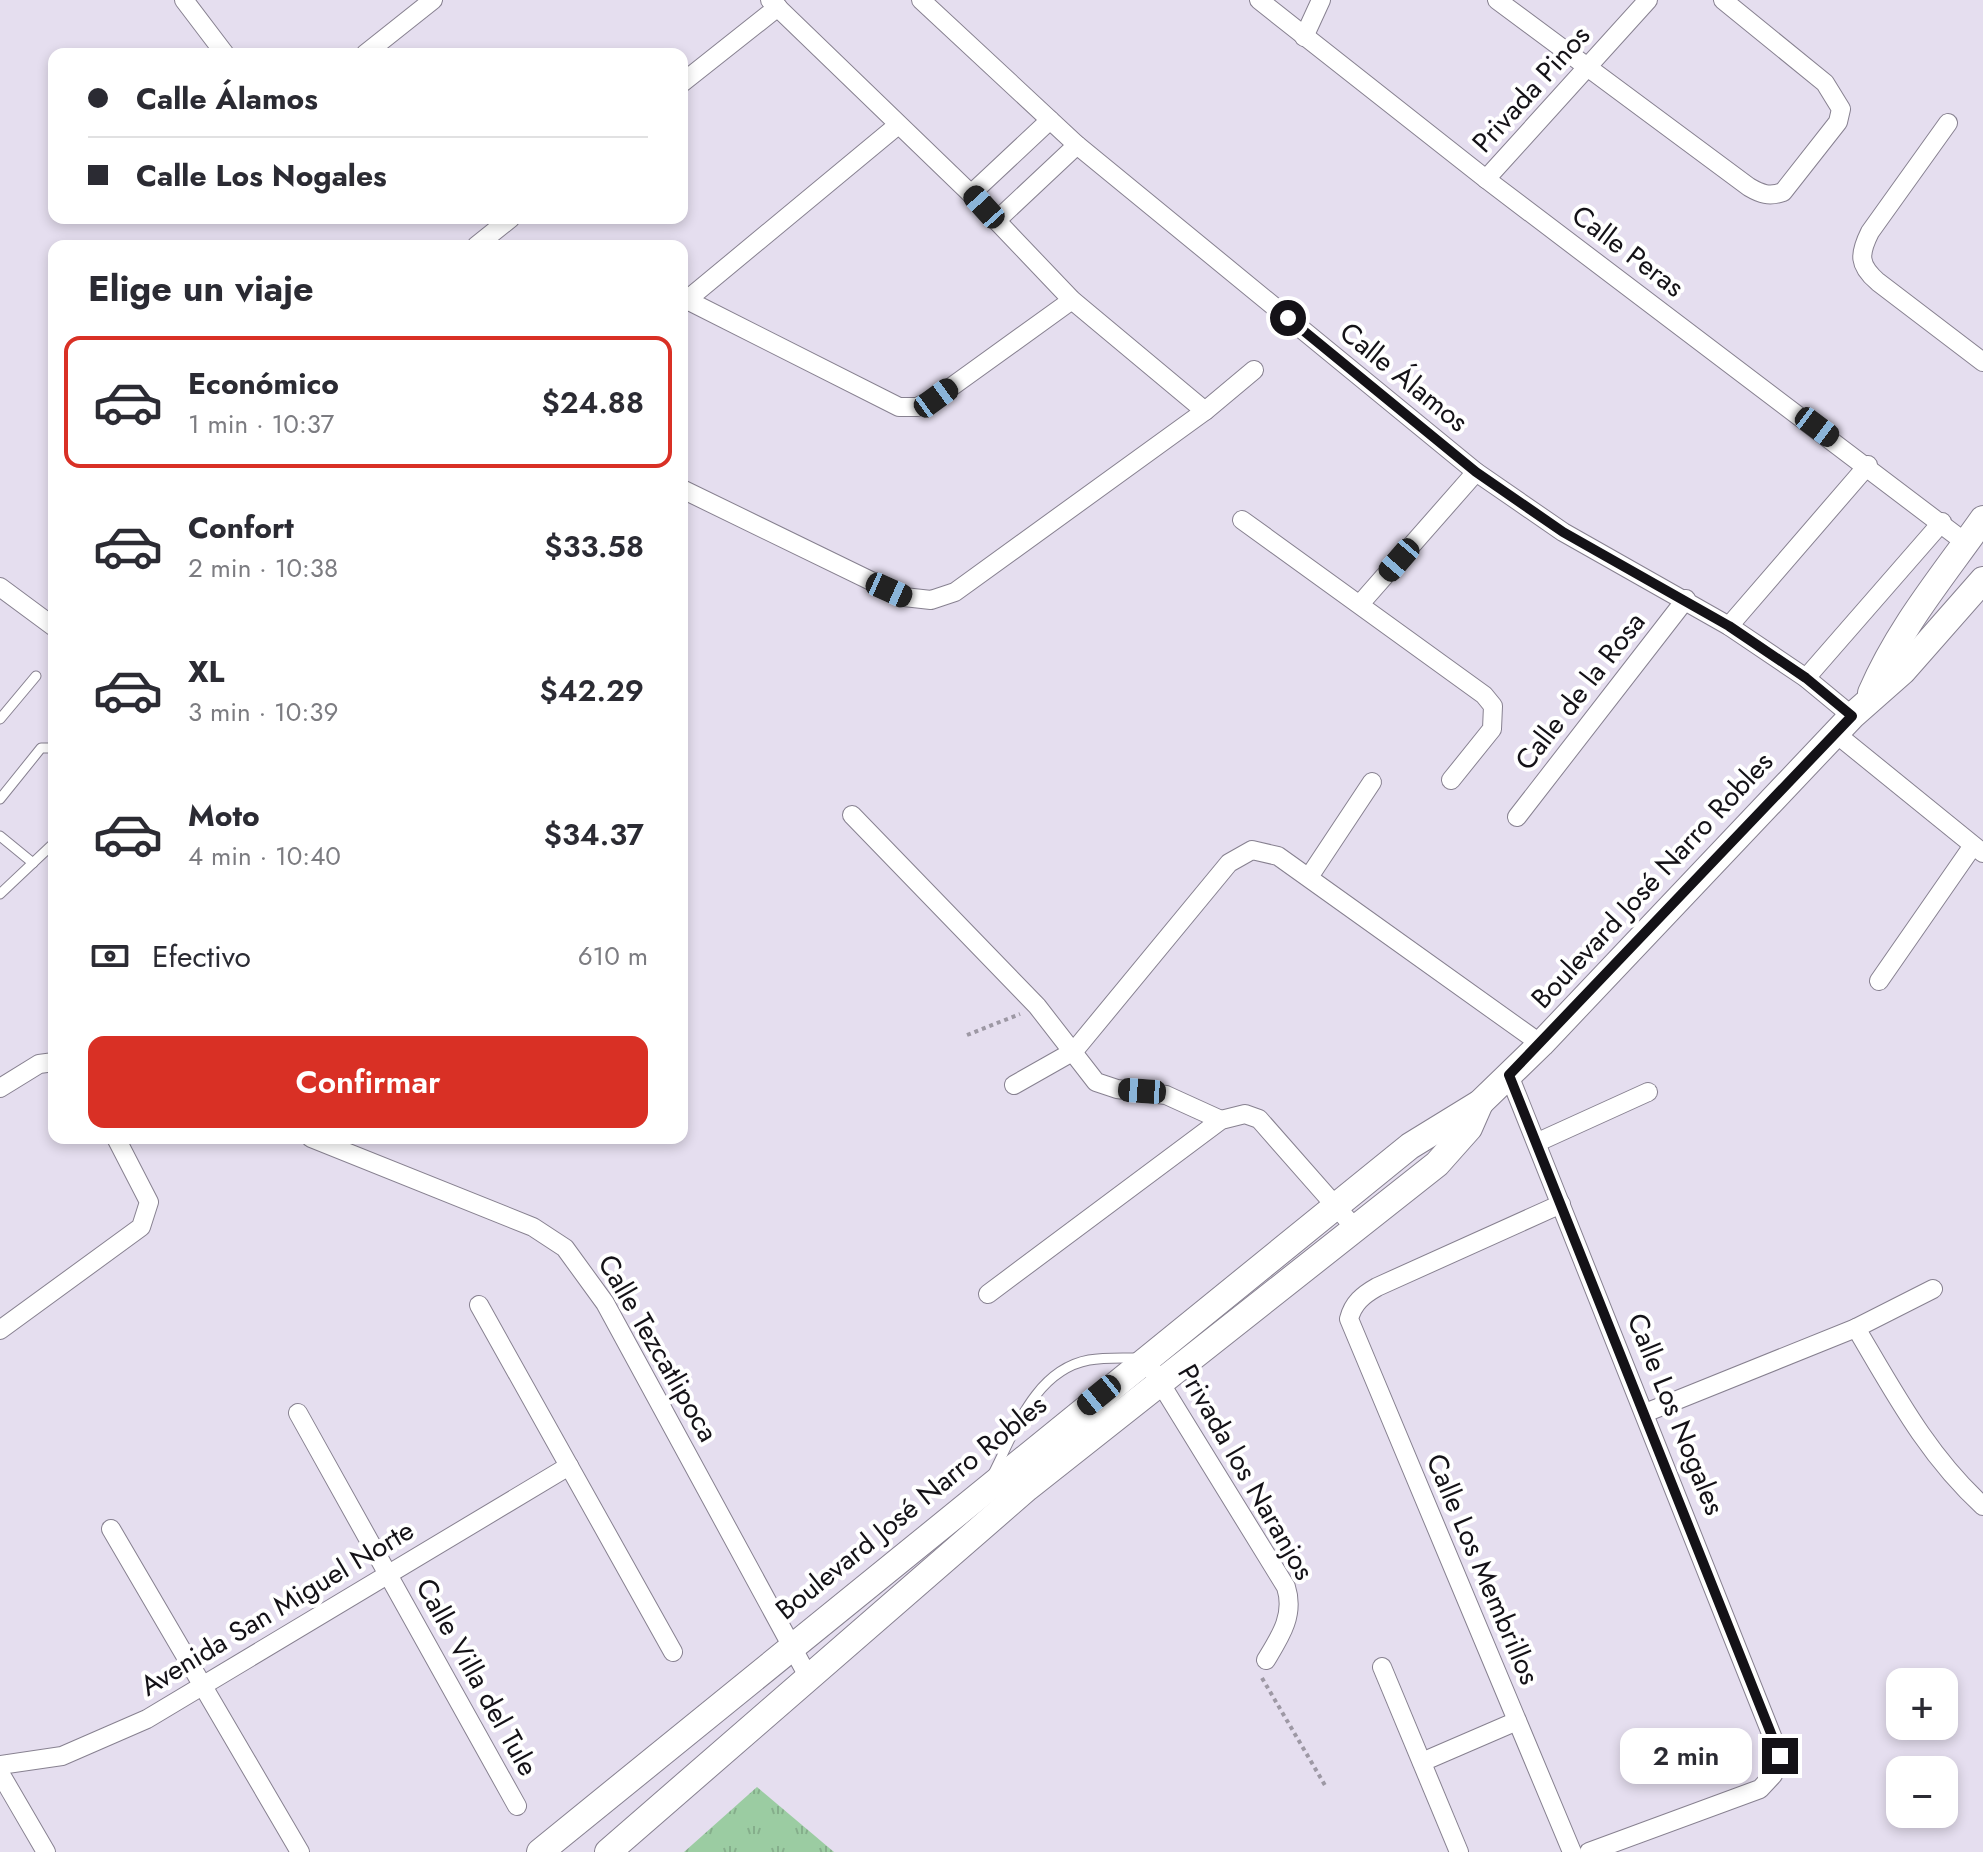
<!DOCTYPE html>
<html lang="es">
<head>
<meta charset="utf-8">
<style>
  :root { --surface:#fff; --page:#f7f7f7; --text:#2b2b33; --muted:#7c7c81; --line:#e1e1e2; --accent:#d93025 }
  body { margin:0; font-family:Jost,sans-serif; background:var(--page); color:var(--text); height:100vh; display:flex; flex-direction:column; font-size:30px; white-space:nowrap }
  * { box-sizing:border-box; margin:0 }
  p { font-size:26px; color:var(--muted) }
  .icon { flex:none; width:44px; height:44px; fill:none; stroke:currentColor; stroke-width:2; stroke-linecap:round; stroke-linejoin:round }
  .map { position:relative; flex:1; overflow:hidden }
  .sheet { position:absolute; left:48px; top:240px; width:640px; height:904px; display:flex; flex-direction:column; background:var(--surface); border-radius:16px; box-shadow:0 4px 12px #0003 }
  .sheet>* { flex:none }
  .guide { position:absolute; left:48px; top:48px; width:640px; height:176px; border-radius:16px; box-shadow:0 4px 12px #0003; display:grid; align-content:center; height:176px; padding:0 40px; background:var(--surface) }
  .controls { position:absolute; left:1886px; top:1668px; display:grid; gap:16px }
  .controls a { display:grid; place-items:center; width:72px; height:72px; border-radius:16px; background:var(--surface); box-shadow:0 4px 12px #0003; font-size:40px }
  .end { position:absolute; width:36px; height:36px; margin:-18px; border:10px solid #141217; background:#fff; box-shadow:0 0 0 4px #fff }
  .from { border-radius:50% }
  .bubble { position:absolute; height:56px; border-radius:16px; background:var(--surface); box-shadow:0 4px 12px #0003; font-size:26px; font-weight:600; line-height:56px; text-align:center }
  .car { position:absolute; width:24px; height:48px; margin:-24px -12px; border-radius:10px; box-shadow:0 0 6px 2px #0007; background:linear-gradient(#222 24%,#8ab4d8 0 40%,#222 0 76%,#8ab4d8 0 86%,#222 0) }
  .guide b { display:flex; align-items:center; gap:28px; height:76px; font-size:30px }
  .guide b+b { border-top:2px solid var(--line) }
  .guide i { width:20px; height:20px; background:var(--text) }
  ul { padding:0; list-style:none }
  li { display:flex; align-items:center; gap:24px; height:132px; margin:0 16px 12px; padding:0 24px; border:4px solid transparent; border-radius:16px }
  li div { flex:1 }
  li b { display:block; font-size:30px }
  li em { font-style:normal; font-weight:600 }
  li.selected { border-color:var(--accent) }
  li>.icon { width:72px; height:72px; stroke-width:1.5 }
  h2 { padding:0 40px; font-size:36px; line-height:96px }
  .pay { display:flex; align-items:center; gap:20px; height:88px; padding:0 40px; font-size:30px }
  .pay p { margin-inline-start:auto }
  .button { display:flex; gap:16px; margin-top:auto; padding:16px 40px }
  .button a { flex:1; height:92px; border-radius:16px; background:var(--accent); color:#fff; font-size:32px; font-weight:600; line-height:92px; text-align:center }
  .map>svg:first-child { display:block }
</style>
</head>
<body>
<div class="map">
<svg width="1983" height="1852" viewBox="0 0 1983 1852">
  <defs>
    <pattern id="grass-tufts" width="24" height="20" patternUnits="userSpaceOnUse" patternTransform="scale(2)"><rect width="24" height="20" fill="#9bcca2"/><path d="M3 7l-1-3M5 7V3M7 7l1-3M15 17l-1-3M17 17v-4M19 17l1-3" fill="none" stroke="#85ae8b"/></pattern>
  </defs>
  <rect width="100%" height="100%" fill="#e5deef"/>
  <path fill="url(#grass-tufts)" d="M 757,1787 L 834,1852 L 684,1852 Z"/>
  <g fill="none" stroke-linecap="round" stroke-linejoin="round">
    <defs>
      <g id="lane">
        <path d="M 0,719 L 36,676"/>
        <path d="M 0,799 L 41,748 L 54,748"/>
        <path d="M 0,836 L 33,863"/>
        <path d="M 0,894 L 54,843"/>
        <path d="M 993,1474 C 1015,1431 1035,1370 1089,1360 C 1105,1357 1123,1358 1139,1358"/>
      </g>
      <g id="street">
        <path d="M 184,0 L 225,54"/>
        <path d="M 770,0 L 971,194 L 1072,300 L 1205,411"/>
        <path d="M 921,0 L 1077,145 L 1476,472 L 1563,532 L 1729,626 L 1806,678 L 1852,716"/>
        <path d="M 1259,0 L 1486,179 L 1966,543"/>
        <path d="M 1497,0 L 1749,187 C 1761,194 1769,197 1783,192 L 1838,122 L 1841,109 L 1825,83 L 1723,0"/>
        <path d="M 1304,37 L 1321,0"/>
        <path d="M 365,54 L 433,0"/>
        <path d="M 682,83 L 778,7"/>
        <path d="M 1948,123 L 1870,232 C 1859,254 1858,265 1878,282 L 1983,362"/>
        <path d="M 1486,179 L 1648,0"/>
        <path d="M 971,194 L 1050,120"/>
        <path d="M 996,221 L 1077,145"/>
        <path d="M 476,246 L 511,218"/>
        <path d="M 687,300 L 899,407 L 917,407 L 936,398 L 1072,300"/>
        <path d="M 682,304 L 898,125"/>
        <path d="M 682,489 L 904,597 L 931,600 L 955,592 L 1205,411 L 1254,370"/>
        <path d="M 1242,520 L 1484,695 L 1493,706 L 1492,729 L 1451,780"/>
        <path d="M 0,587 L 54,627"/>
        <path d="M 1360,604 L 1476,472"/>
        <path d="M 1729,626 L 1868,465"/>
        <path d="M 1806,678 L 1942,522"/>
        <path d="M 1835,733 L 1983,853"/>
        <path d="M 852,815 L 1037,1006 L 1096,1082 L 1117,1089 L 1166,1095 L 1221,1120"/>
        <path d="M 1517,817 L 1686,599"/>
        <path d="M 1309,877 L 1372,782"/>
        <path d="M 1879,981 L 1972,847"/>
        <path d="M 1509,1075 L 1780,1756 L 1773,1775 L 1760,1789 L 1589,1852"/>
        <path d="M 1014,1085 L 1074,1051 L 1229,863 L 1252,850 L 1278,856 L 1541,1044"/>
        <path d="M 0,1088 L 39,1064 L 54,1062"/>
        <path d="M 311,1138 L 533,1227 L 565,1248 L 605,1303 L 810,1680"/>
        <path d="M 1538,1142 L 1648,1092"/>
        <path d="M 1561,1204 L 1377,1287 C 1363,1295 1353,1303 1349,1319 L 1572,1852"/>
        <path d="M 988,1294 L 1221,1120 L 1245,1114 L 1259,1119 L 1354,1227"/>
        <path d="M 479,1305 L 673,1652"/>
        <path d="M 1856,1328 C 1894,1392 1927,1455 1983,1506"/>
        <path d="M 0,1330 L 141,1227 L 149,1202 L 116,1138"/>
        <path d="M 1145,1358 L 1286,1587 C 1295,1615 1280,1637 1266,1660"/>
        <path d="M 298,1413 L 517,1806"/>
        <path d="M 1645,1413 L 1856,1328 L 1933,1289"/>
        <path d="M 111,1529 L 300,1852"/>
        <path d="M 1382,1667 L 1459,1852"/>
        <path d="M 1422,1762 L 1517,1721"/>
        <path d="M 0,1765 L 62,1756 L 147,1719 L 569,1466"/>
        <path d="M 0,1773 L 46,1852"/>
      </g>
      <g id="secondary">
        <path d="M 1871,693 C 1899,628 1942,577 1983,519"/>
        <path d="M 540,1852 L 1410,1146 L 1480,1103 L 1541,1044 L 1852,716 L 1903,671 L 1983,580"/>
        <path d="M 608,1852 L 1027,1488 L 1437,1164 L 1469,1128 L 1480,1103"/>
      </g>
    </defs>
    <use href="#lane" stroke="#878190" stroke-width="11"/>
    <use href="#street" stroke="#878190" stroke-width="20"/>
    <use href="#secondary" stroke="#878190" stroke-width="28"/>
    <g stroke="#9d98a4" stroke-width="4" stroke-dasharray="4 4" stroke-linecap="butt">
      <path d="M 967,1035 L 1020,1014"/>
      <path d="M 1262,1678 L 1326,1787"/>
    </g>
    <use href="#lane" stroke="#fff" stroke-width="9"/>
    <use href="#street" stroke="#fff" stroke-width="18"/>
    <use href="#secondary" stroke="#fff" stroke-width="26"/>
  </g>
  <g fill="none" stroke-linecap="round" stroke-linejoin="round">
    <path stroke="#141217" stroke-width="10" d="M 1288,318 L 1476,472 L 1563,532 L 1729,626 L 1806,678 L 1852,716 L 1509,1075 L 1780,1756"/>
  </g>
  <g text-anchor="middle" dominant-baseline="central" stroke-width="8" stroke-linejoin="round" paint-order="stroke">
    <g font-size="28" fill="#141217" stroke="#fff">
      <text transform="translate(1531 89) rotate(-48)">Privada Pinos</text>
      <text transform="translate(1628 251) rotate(37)">Calle Peras</text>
      <text transform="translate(1404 377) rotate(39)">Calle Álamos</text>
      <text transform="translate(1580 691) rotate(-52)">Calle de la Rosa</text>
      <text transform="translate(1652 880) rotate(-47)">Boulevard José Narro Robles</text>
      <text transform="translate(658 1348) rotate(60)">Calle Tezcatlipoca</text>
      <text transform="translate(1676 1414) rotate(68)">Calle Los Nogales</text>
      <text transform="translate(1246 1472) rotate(60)">Privada los Naranjos</text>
      <text transform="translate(911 1507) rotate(-39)">Boulevard José Narro Robles</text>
      <text transform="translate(1483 1569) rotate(67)">Calle Los Membrillos</text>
      <text transform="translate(277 1608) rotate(-31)">Avenida San Miguel Norte</text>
      <text transform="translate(477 1677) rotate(61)">Calle Villa del Tule</text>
    </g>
  </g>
</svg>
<div class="controls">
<a>+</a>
<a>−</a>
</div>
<i class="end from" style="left:1288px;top:318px"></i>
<i class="end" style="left:1780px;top:1756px"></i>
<div class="bubble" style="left:1620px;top:1728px;width:132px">2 min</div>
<i class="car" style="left:984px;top:207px;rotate:318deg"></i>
<i class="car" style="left:936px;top:398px;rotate:54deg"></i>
<i class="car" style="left:1817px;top:427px;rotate:127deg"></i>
<i class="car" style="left:1399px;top:560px;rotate:221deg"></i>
<i class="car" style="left:889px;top:590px;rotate:114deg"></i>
<i class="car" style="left:1142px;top:1091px;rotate:274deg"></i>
<i class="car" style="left:1099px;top:1395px;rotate:231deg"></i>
<div class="guide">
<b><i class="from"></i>Calle Álamos</b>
<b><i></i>Calle Los Nogales</b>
</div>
<section class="sheet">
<h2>Elige un viaje</h2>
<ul>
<li class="selected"><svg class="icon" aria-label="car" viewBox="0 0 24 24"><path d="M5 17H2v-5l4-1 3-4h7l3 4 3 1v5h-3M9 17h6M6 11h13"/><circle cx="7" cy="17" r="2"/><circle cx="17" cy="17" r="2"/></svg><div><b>Económico</b><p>1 min · 10:37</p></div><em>$24.88</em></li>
<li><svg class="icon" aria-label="car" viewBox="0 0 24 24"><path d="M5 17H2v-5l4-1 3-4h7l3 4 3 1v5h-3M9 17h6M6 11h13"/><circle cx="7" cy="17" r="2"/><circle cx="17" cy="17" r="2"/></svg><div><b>Confort</b><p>2 min · 10:38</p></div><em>$33.58</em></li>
<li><svg class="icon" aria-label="car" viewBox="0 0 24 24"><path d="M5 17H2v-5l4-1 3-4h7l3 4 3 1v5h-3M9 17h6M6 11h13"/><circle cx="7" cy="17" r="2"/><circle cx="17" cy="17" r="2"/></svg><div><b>XL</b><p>3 min · 10:39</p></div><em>$42.29</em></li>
<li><svg class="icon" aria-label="car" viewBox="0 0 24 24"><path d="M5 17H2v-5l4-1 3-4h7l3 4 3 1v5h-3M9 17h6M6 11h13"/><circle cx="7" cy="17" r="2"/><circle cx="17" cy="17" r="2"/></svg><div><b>Moto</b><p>4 min · 10:40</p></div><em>$34.37</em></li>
</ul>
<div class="pay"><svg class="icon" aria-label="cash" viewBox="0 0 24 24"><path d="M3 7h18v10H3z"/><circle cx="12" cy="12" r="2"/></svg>Efectivo<p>610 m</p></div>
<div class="button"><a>Confirmar</a></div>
</section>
</div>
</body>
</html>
